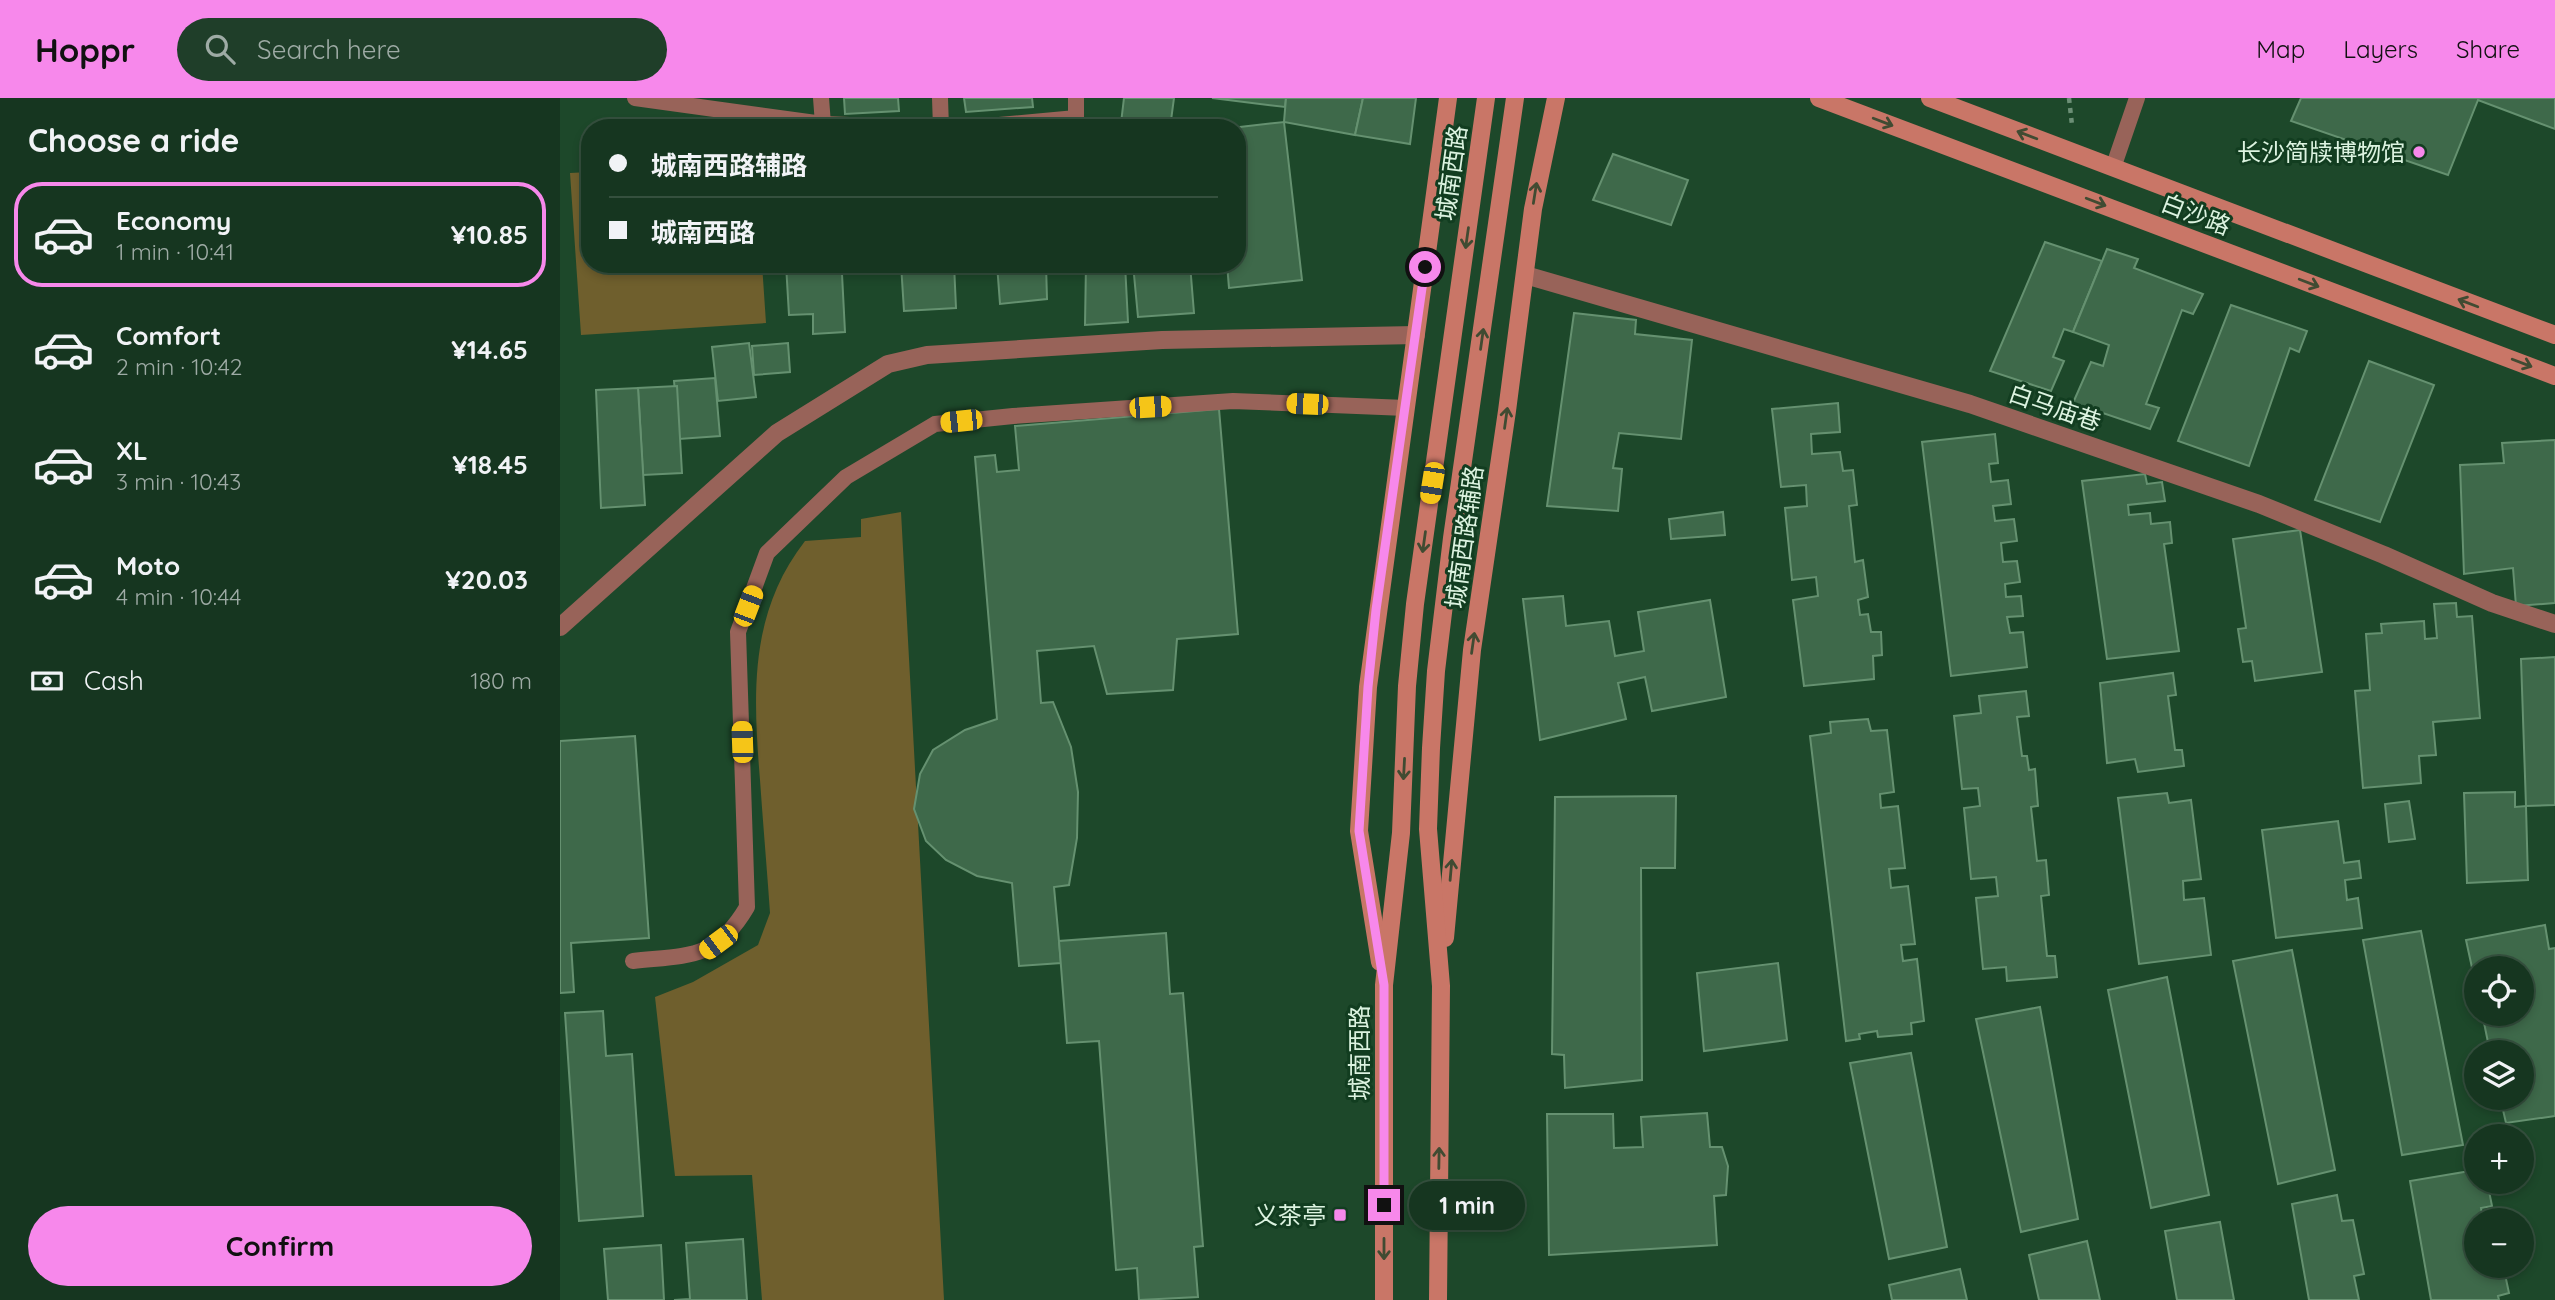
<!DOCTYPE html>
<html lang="en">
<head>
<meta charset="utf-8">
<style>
  :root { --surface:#163620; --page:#1f3e29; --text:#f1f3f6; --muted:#9eaba5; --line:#35503e; --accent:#f788eb }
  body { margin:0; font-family:Quicksand,"Noto Sans SC",sans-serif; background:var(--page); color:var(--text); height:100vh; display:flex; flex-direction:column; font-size:26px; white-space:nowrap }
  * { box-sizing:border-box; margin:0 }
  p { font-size:23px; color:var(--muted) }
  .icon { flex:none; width:38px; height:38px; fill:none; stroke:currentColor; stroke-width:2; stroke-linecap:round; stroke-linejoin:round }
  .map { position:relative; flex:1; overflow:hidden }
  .side { display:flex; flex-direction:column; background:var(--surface); width:560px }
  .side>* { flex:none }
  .banner { position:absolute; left:21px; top:21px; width:665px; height:154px; border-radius:28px; box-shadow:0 4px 10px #0003,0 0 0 2px var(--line); display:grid; align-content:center; height:154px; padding:0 28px; background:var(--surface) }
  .fabs { position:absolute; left:1904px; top:858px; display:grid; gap:14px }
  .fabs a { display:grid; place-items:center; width:70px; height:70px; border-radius:50%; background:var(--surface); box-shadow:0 4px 10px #0003,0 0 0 2px var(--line); font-size:35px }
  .end { position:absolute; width:32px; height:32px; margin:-16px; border:9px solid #f788eb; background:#111; box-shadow:0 0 0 4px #111 }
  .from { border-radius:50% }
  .bubble { position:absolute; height:49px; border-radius:24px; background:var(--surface); box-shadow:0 4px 10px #0003,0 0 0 2px var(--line); font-size:23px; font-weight:800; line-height:49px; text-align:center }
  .car { position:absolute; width:21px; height:42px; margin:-21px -10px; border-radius:9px; box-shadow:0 0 5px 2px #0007; background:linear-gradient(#f5c518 24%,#345 0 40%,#f5c518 0 76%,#345 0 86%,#f5c518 0) }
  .banner b { display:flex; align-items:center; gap:24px; height:66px; font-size:26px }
  .banner b+b { border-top:2px solid var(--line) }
  .banner i { width:18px; height:18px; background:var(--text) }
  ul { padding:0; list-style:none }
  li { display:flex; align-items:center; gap:21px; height:105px; margin:0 14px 10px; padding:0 14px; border:4px solid transparent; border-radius:28px }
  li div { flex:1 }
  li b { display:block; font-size:26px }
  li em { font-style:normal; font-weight:800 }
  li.selected { border-color:var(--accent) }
  li>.icon { width:63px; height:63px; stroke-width:1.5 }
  h2 { padding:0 28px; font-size:32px; line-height:84px }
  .pay { display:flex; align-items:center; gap:18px; height:77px; padding:0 28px; font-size:26px }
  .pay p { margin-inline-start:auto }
  .action { display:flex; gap:14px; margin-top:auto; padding:14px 28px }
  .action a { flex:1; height:80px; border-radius:42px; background:var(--accent); color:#111; font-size:28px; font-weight:800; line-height:80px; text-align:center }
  header { display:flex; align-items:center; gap:42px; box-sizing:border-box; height:98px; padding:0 35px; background:var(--accent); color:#111 }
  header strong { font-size:33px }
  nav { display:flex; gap:38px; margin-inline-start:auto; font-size:24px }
  .search { width:490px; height:63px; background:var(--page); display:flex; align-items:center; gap:18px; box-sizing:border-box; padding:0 24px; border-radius:38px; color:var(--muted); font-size:26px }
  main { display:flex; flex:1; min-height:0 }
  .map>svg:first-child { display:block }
</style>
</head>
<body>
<header>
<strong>Hoppr</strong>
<div class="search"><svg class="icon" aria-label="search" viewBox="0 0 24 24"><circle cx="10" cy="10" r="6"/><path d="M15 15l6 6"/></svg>Search here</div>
<nav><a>Map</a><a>Layers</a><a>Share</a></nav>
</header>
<main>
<section class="side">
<h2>Choose a ride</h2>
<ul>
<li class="selected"><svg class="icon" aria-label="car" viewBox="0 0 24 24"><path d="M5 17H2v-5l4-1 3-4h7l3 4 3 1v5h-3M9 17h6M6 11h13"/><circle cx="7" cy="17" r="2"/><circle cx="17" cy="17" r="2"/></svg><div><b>Economy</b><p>1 min · 10:41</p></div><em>¥10.85</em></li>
<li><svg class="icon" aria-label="car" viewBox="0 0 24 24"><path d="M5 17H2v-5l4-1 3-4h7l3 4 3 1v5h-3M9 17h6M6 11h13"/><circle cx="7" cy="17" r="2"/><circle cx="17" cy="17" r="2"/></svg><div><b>Comfort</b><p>2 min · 10:42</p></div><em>¥14.65</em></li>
<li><svg class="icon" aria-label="car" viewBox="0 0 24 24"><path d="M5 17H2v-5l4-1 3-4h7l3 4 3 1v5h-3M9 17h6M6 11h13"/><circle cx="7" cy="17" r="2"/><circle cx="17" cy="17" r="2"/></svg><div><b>XL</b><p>3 min · 10:43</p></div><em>¥18.45</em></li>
<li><svg class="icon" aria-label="car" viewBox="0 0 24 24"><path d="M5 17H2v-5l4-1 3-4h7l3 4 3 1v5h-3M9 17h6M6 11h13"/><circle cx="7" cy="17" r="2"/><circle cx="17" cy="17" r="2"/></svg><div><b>Moto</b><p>4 min · 10:44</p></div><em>¥20.03</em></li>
</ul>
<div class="pay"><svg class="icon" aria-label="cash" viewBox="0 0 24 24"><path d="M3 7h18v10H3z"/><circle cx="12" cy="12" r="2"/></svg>Cash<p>180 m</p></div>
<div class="action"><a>Confirm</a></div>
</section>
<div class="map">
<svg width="1995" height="1202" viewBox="0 0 1995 1202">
  <rect width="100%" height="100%" fill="#1d482a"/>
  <g fill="#6f5f2d">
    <path d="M 30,74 L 30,166 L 202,166 L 206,225 L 21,237 L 10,75 Z"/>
    <path d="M 341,414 L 384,1202 L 202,1202 L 192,1077 L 115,1078 L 95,899 L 133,884 L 198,847 L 210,815 C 207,771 203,726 200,682 C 193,596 189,515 245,443 L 301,439 L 301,421 Z"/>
  </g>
  <g fill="#3e694a" stroke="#659170" stroke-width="2">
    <path d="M 284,0 L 338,0 L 339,13 L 285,16 Z"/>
    <path d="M 404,0 L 472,0 L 473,9 L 406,14 Z"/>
    <path d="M 564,0 L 614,0 L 610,30 L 561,25 Z"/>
    <path d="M 652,0 L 726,0 L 725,9 Z"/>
    <path d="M 726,0 L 803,0 L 795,37 L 724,24 Z"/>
    <path d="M 803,0 L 856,0 L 850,46 L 795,37 Z"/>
    <path d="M 1741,0 L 1995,0 L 1995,31 L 1918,2 L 1888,77 L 1731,23 Z"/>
    <path d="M 724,24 L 742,182 L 669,190 L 667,166 L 677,166 L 677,30 L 671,30 Z"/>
    <path d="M 1053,56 L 1128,82 L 1111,127 L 1033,102 Z"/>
    <path d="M 1485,144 L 1542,163 L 1513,234 L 1504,231 L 1493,259 L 1504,263 L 1491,293 L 1430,273 Z"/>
    <path d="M 1547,151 L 1578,161 L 1574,170 L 1643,196 L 1633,216 L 1622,212 L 1586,306 L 1599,310 L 1590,331 L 1513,305 L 1531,264 L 1543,268 L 1549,247 L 1513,234 Z"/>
    <path d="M 226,166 L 308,166 L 308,174 L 282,176 L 285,234 L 253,236 L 253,216 L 229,217 Z"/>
    <path d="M 341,166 L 394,166 L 396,210 L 344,213 Z"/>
    <path d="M 437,166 L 486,166 L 487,201 L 440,206 Z"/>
    <path d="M 526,166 L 565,166 L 568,224 L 525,227 Z"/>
    <path d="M 573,166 L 630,166 L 634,215 L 578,219 Z"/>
    <path d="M 1671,207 L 1747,233 L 1739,254 L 1730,250 L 1689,368 L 1618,343 Z"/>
    <path d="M 1014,215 L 1076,222 L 1075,236 L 1132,242 L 1121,341 L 1059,335 L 1053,370 L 1062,371 L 1058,413 L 987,408 Z"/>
    <path d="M 189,245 L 196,299 L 158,303 L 152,249 Z"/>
    <path d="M 228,245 L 230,274 L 194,277 L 192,248 Z"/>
    <path d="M 1809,263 L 1874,287 L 1820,424 L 1755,402 Z"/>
    <path d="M 155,280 L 160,338 L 119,341 L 114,283 Z"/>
    <path d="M 117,288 L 122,375 L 83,377 L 78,290 Z"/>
    <path d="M 78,290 L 85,407 L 41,410 L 36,292 Z"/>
    <path d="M 1278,305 L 1280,334 L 1251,336 L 1252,356 L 1280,354 L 1283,373 L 1293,372 L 1297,407 L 1289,408 L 1295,464 L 1303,462 L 1308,499 L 1298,502 L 1300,517 L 1308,516 L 1311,534 L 1321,534 L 1322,557 L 1313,558 L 1314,581 L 1244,588 L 1233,502 L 1258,498 L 1256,479 L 1232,482 L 1225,410 L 1247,408 L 1246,387 L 1221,389 L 1212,311 Z"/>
    <path d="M 659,311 L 678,536 L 617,541 L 613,592 L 547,596 L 534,548 L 477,553 L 481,605 L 493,604 L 511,649 L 518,694 L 517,740 L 509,787 L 494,789 L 501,865 L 459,868 L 452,785 L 417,778 L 386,762 L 366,743 L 354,711 L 360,676 L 373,652 L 405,632 L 437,621 L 415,359 L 435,357 L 437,374 L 459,372 L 455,328 Z"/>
    <path d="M 1435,336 L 1438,365 L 1429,366 L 1431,384 L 1448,382 L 1451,406 L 1433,408 L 1435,423 L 1454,421 L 1457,443 L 1441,445 L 1443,464 L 1457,463 L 1460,484 L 1445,486 L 1446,499 L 1461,498 L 1463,518 L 1447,519 L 1450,535 L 1463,534 L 1467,569 L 1391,578 L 1362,344 Z"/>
    <path d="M 1995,342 L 1995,505 L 1956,508 L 1953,470 L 1904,476 L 1900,367 L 1944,365 L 1942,345 Z"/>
    <path d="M 1585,376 L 1587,386 L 1602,384 L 1605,403 L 1568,407 L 1569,417 L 1590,415 L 1591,426 L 1610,424 L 1612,445 L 1604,446 L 1619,553 L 1547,561 L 1522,383 Z"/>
    <path d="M 1163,414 L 1165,437 L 1111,441 L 1109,421 Z"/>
    <path d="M 1740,432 L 1762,574 L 1695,583 L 1692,563 L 1683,564 L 1678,531 L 1686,530 L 1673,441 Z"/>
    <path d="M 1003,498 L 1006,528 L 1049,523 L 1055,558 L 1084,553 L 1078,514 L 1150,502 L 1166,599 L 1092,613 L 1085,579 L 1058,585 L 1066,621 L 980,642 L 963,501 Z"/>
    <path d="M 1896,505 L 1897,519 L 1912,518 L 1920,620 L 1873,624 L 1876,657 L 1859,658 L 1861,685 L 1803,690 L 1795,593 L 1810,592 L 1806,536 L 1822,535 L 1821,526 L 1864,523 L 1865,541 L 1877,540 L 1874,506 Z"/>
    <path d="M 1995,559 L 1995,707 L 1966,708 L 1961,561 Z"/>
    <path d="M 1613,575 L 1616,597 L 1608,598 L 1615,652 L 1622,652 L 1624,668 L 1578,674 L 1575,661 L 1547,665 L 1540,585 Z"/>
    <path d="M 1466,593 L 1469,618 L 1457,619 L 1462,658 L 1467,658 L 1469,672 L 1475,671 L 1478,708 L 1471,709 L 1477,763 L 1486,762 L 1489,797 L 1481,798 L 1487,858 L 1495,858 L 1497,879 L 1447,883 L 1446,869 L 1423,871 L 1416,800 L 1438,798 L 1436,779 L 1411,781 L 1404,710 L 1420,708 L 1418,690 L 1402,691 L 1394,618 L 1421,615 L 1419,598 Z"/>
    <path d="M 1308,621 L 1311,633 L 1327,632 L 1334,694 L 1320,696 L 1321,710 L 1338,708 L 1345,770 L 1329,771 L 1331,790 L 1348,788 L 1355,846 L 1341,847 L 1343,863 L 1357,861 L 1364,923 L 1351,925 L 1352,936 L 1318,939 L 1317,933 L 1299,936 L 1300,941 L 1286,943 L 1250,638 L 1271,635 L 1270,624 Z"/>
    <path d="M 75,638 L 89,840 L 11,845 L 14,894 L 0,895 L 0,643 Z"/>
    <path d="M 1955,694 L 1955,709 L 1966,708 L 1968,782 L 1907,785 L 1904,695 Z"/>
    <path d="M 1607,695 L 1609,705 L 1631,702 L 1641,781 L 1623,783 L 1624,802 L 1644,800 L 1651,857 L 1579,866 L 1558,700 Z"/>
    <path d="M 1116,698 L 1115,770 L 1081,770 L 1082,982 L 1005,990 L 1004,957 L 992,956 L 995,699 Z"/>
    <path d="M 1849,703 L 1855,741 L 1829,744 L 1825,706 Z"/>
    <path d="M 1778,723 L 1784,765 L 1799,763 L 1801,780 L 1785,782 L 1787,802 L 1798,800 L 1802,830 L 1716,840 L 1702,732 Z"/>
    <path d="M 1985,827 L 1989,851 L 1995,850 L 1995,1018 L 1946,1025 L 1940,999 L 1962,999 L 1962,954 L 1930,954 L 1922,915 L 1962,915 L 1962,870 L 1916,870 L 1916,888 L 1906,842 Z"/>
    <path d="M 1861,833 L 1903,1047 L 1842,1057 L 1803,842 Z"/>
    <path d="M 606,835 L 610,896 L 623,895 L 643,1148 L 634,1149 L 638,1199 L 579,1202 L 577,1170 L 556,1172 L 539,943 L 507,945 L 499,843 Z"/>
    <path d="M 1732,852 L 1775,1072 L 1718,1086 L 1673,863 Z"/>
    <path d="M 1218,865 L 1227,942 L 1144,953 L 1137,875 Z"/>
    <path d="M 1607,879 L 1649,1097 L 1591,1110 L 1548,892 Z"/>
    <path d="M 1480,909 L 1518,1121 L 1461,1134 L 1416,921 Z"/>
    <path d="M 43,913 L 46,958 L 72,956 L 83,1118 L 19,1123 L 5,915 Z"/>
    <path d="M 1351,955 L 1387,1149 L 1329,1161 L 1290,965 Z"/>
    <path d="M 1147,1015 L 1150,1049 L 1162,1049 L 1168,1068 L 1166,1097 L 1154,1098 L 1157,1147 L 989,1157 L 987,1016 L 1053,1016 L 1054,1050 L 1083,1049 L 1081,1019 Z"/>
    <path d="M 1916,1072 L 1916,1083 L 1927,1083 L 1932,1108 L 1921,1110 L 1923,1120 L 1933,1119 L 1934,1122 L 1916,1122 L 1916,1167 L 1943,1167 L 1949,1195 L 1938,1198 L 1939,1202 L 1871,1202 L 1850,1083 Z"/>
    <path d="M 1777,1097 L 1782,1123 L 1793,1122 L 1804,1176 L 1794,1178 L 1799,1202 L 1749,1202 L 1732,1106 Z"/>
    <path d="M 1660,1124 L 1674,1202 L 1617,1202 L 1605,1133 Z"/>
    <path d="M 183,1141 L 187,1202 L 114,1202 L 130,1201 L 126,1145 Z"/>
    <path d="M 1527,1143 L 1540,1202 L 1479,1202 L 1469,1157 Z"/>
    <path d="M 101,1147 L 104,1202 L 48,1202 L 44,1151 Z"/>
    <path d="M 1400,1171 L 1407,1202 L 1332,1202 L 1329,1187 Z"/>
  </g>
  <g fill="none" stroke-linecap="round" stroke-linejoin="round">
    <path stroke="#6c8f76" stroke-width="4.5" stroke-dasharray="5 5" stroke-linecap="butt" d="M 1509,0 L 1512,27"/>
    <g stroke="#986359" stroke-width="16">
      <path d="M 75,0 L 263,26 L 261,0"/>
      <path d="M 380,0 L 381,30"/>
      <path d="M 263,26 L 369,30"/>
      <path d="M 406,30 L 516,20 L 516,0"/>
      <path d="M 1553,70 L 1577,0"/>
      <path d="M 73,863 C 128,857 156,862 187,809 L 178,534 L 207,455 L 286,379 L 375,326 L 453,318 L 673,303 L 846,310"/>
    </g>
    <g stroke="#986359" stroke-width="18">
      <path d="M 965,177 L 1410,306 L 1699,406 L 1824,457 L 1932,505 L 1995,526"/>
      <path d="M 0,529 L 217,335 L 328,266 L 367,257 L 602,242 L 856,237"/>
    </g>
    <g stroke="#c97667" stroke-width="18">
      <path d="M 1259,0 L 1995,278"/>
      <path d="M 1370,0 L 1995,237"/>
      <path d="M 885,840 L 912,552 L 947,313 L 973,111 L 996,0"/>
      <path d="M 820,864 L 799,733 L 808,589 L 888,0"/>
      <path d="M 824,1202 L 824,887 L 841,735 L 847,588 L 855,506 L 926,0"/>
      <path d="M 878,1202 L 881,888 L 868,731 L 871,650 L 876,573 L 892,440 L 955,0"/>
    </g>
  </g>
  <defs><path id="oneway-shaft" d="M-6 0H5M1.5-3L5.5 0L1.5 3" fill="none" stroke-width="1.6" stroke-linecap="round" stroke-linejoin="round" transform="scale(1.75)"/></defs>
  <g stroke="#404b32">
    <use href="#oneway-shaft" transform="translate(1323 24) rotate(21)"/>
    <use href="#oneway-shaft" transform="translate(1467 37) rotate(-159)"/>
    <use href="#oneway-shaft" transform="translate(975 95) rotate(-81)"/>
    <use href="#oneway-shaft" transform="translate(1536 104) rotate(21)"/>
    <use href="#oneway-shaft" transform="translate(907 140) rotate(98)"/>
    <use href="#oneway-shaft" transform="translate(1749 185) rotate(21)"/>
    <use href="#oneway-shaft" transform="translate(1908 205) rotate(-159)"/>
    <use href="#oneway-shaft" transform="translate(922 241) rotate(-82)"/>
    <use href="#oneway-shaft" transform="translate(1962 265) rotate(21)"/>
    <use href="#oneway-shaft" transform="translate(946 320) rotate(-82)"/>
    <use href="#oneway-shaft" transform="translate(864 444) rotate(98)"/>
    <use href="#oneway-shaft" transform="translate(913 545) rotate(-82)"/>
    <use href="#oneway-shaft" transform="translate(844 671) rotate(93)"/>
    <use href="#oneway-shaft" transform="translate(891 772) rotate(-85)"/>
    <use href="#oneway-shaft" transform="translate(879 1060) rotate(-89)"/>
    <use href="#oneway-shaft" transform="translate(824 1151) rotate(90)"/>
  </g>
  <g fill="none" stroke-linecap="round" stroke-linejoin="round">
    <path stroke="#f788eb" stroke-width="9" d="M 824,1107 L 824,887 L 799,733 L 808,589 L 816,512 L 865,169"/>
  </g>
  <g fill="#f788eb" stroke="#123d20" stroke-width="2.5">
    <circle cx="1859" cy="54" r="7"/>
    <rect x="773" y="1110" width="14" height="14" rx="3.5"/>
  </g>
  <g text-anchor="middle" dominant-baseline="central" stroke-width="6" stroke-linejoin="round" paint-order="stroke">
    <g font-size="24" fill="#dcf3e0" stroke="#123d20" text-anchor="end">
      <text x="1845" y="54">长沙简牍博物馆</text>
      <text x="766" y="1117">义茶亭</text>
    </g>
    <g font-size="24" fill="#dcf3e0" stroke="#123d20">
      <text transform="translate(891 75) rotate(-82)">城南西路</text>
      <text transform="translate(1636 116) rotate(21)">白沙路</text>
      <text transform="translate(1495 309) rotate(19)">白马庙巷</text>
      <text transform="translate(904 439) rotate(-82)">城南西路辅路</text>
      <text transform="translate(799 955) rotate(-90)">城南西路</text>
    </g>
  </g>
</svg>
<div class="fabs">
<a><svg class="icon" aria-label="locate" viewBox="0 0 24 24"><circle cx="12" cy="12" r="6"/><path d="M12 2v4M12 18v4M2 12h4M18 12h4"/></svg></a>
<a><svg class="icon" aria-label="layers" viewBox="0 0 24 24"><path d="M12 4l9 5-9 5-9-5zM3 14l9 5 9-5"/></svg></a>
<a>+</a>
<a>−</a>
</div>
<i class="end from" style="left:865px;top:169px"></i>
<i class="end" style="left:824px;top:1107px"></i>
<div class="bubble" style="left:849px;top:1083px;width:116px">1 min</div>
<i class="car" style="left:747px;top:306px;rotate:272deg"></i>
<i class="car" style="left:590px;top:309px;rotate:86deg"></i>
<i class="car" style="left:401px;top:323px;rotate:264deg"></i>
<i class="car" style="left:872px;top:385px;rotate:189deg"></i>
<i class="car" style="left:188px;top:508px;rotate:21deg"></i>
<i class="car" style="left:182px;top:644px;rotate:358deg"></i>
<i class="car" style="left:158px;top:844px;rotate:233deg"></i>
<div class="banner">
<b><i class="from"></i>城南西路辅路</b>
<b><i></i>城南西路</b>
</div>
</div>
</main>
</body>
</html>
